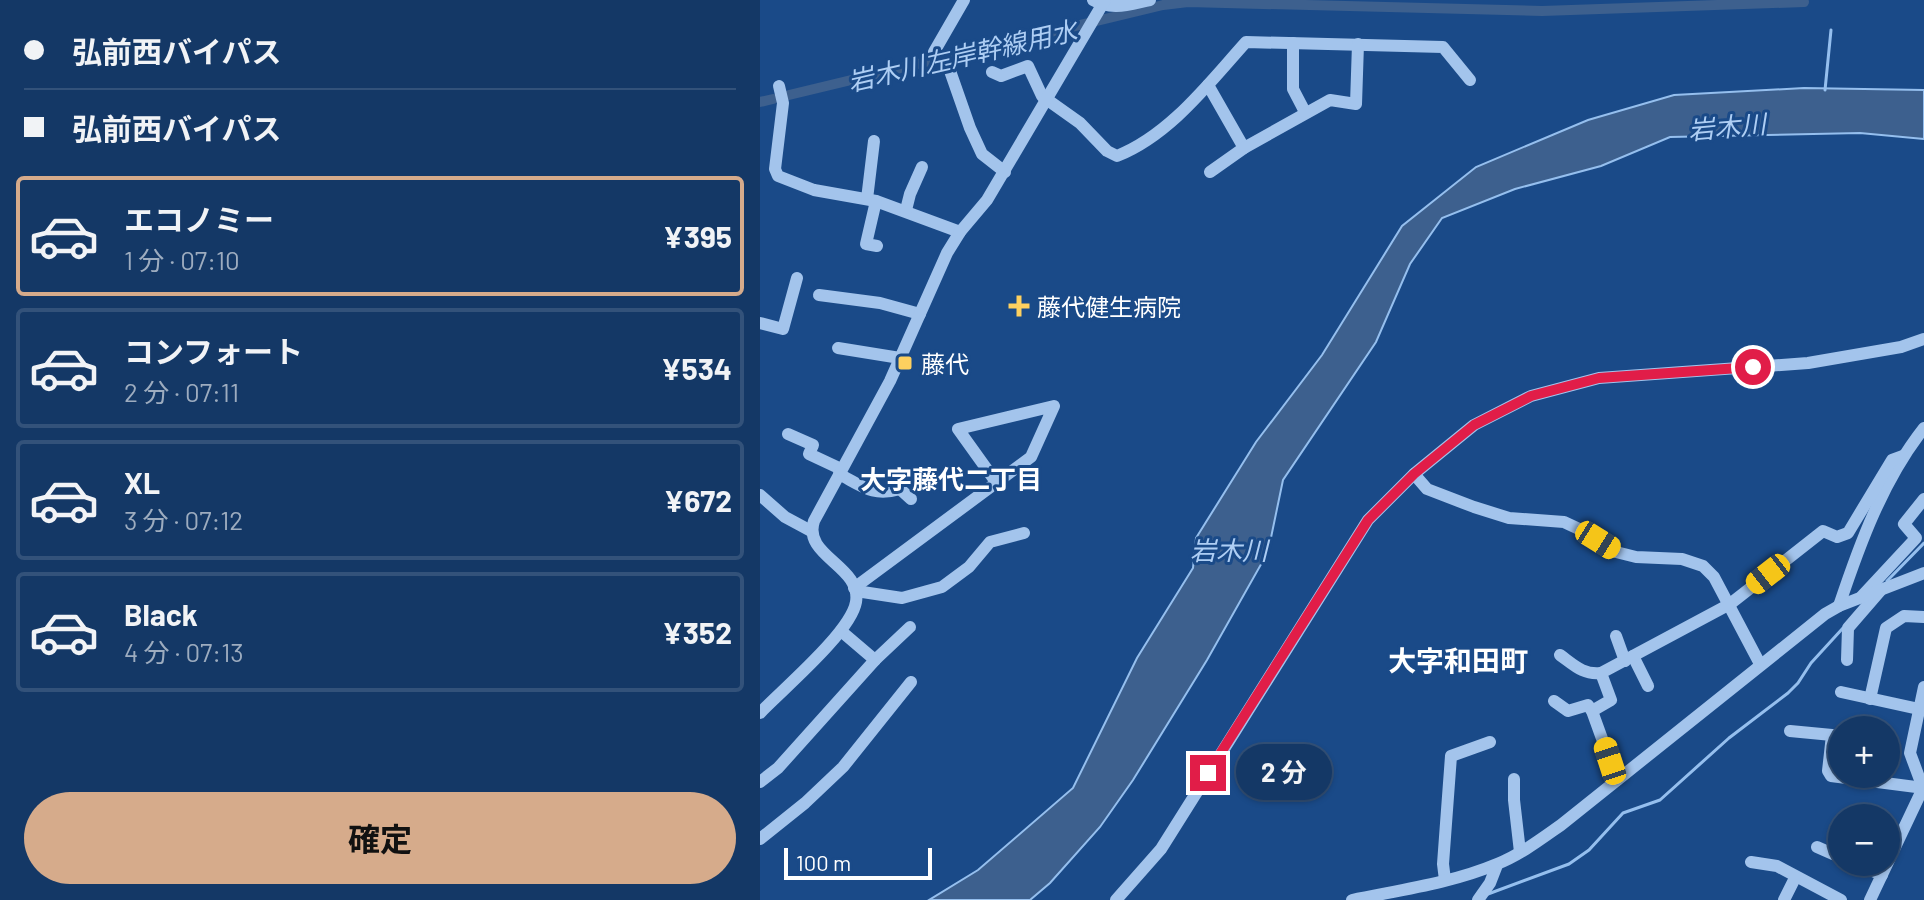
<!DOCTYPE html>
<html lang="ja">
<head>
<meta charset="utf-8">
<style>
  :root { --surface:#143866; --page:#1d3f6c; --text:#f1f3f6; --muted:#9dacbf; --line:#33527a; --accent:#d6ab8b }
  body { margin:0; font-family:Barlow,"Noto Sans JP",sans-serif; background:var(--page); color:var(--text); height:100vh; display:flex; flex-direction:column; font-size:30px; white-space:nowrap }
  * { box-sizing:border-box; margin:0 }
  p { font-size:26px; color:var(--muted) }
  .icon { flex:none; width:44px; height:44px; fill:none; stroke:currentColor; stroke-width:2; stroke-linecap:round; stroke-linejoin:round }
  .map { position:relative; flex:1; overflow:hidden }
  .side { display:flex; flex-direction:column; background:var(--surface); width:760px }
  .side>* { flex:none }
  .top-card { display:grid; align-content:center; height:176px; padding:0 24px; background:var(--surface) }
  .buttons { position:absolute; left:1068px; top:716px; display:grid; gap:16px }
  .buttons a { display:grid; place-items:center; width:72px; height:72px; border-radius:50%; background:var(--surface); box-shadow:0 2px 6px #0004,0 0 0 2px var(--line); font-size:40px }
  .scale { position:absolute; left:24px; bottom:20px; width:148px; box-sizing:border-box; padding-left:8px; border:4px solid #fff; border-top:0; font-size:22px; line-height:28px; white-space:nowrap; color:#fff; -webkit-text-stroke:6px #1a4a88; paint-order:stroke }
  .end { position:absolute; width:36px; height:36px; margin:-18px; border:10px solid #e11d48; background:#fff; box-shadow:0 0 0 4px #fff }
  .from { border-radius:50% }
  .bubble { position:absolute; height:56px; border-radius:28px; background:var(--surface); box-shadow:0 2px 6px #0004,0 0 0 2px var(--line); font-size:26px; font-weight:700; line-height:56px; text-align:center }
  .car { position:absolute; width:24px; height:48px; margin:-24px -12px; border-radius:10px; box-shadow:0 0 6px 2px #0007; background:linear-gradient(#f5c518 24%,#345 0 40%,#f5c518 0 76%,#345 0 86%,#f5c518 0) }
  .top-card b { display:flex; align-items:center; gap:28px; height:76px; font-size:30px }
  .top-card b+b { border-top:2px solid var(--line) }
  .top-card i { width:20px; height:20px; background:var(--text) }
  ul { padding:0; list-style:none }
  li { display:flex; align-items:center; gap:24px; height:120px; margin:0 16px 12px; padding:0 8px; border:4px solid var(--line); border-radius:8px }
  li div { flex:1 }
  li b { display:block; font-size:30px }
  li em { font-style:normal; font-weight:700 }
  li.on { border-color:var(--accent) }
  li>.icon { width:72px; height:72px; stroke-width:1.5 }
  .cta { display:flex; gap:16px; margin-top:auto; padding:16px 24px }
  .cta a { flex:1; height:92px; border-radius:48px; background:var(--accent); color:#111; font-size:32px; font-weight:700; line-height:92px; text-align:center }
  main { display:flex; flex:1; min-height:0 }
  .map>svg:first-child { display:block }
</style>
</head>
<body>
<main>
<section class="side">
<div class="top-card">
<b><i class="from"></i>弘前西バイパス</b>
<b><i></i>弘前西バイパス</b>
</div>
<ul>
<li class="on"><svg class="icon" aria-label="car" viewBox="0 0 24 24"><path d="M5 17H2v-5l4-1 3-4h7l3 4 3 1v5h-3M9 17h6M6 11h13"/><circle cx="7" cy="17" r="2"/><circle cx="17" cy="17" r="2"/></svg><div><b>エコノミー</b><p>1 分 · 07:10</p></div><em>¥395</em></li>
<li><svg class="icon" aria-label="car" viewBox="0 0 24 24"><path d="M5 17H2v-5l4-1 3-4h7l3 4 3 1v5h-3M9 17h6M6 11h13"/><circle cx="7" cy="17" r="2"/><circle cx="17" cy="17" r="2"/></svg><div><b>コンフォート</b><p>2 分 · 07:11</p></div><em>¥534</em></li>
<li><svg class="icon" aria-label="car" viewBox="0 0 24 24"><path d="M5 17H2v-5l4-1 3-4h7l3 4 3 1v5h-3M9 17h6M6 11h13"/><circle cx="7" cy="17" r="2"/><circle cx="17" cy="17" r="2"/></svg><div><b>XL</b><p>3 分 · 07:12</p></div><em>¥672</em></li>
<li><svg class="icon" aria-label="car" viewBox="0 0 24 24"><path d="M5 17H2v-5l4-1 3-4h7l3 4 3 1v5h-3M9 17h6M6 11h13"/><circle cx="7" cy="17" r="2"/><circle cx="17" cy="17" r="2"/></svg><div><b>Black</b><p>4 分 · 07:13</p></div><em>¥352</em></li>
</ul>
<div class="cta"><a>確定</a></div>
</section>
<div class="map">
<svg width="1164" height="900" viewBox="0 0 1164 900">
  <rect width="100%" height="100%" fill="#1a4a88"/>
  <path fill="#3d608e" stroke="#95bfee" stroke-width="2" d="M 1044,88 L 1164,90 L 1164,139 L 1100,133 L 910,137 L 841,166 L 755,189 L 682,218 L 650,264 L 616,342 L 523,480 L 508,552 L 447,660 L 373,780 L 340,827 L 290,883 L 270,900 L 169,900 L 218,870 L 313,788 L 377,658 L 433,568 L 436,538 L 496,442 L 562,355 L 642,226 L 716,167 L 828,120 L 914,95 Z"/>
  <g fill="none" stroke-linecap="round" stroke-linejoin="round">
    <g stroke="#95bfee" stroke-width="3">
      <path d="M 1065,90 L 1071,30"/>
      <path d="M 1127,581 L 1164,543"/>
      <path d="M 728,894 L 809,864 L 829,850 L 863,813 L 900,800 L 969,738 L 1028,693 L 1038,683 L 1051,663 L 1083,628"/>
    </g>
    <g stroke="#3d608e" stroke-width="10">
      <path d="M 29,95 L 403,5 L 428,2 L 782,11 L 1044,2"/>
      <path d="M 0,102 L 13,99"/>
    </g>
    <g stroke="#a3c4ec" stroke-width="12">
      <path d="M 333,0 C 352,11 370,4 390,0"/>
      <path d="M 533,43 L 533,89 L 545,112"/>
      <path d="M 174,52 L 204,0"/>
      <path d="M 189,68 L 210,128 L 222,154 L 245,172"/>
      <path d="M 232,72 L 241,76 L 268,66 L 282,96 L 320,123 L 347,151 L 357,156 C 410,135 449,83 486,42 L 683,47 L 710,80"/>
      <path d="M 448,85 L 484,148"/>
      <path d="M 19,86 L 23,103 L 15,169 L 18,176 L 54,190 L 116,201 L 200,232"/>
      <path d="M 450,172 L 484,148 L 570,100 L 596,104 L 598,44"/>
      <path d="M 107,199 L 114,141"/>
      <path d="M 116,201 L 106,244 L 117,246"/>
      <path d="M 146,210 L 150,194 L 162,167"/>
      <path d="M 59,295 L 120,303 L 160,314"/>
      <path d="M 0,323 L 23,329 L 37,278"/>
      <path d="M 78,348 L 140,358"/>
      <path d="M 28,434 L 53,445 L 49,454 L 81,469"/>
      <path d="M 79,474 C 102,486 113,497 140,489 L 151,499"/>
      <path d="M 654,474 L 667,489 L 714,507 L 749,518 L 804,522 L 819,529 L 856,552 L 876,557 L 922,559 L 943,566 L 954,577 L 1000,664"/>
      <path d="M 0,495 L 25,517 L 51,531"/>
      <path d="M 94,588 L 271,457 L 294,406 L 198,429 L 236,482"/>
      <path d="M 96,591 L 142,598 L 182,587 L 209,567 L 230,542 L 264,533"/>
      <path d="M 1102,596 L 1156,538 L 1144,524 L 1164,499"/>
      <path d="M 1079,606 C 1100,543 1123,480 1164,428"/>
      <path d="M 81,631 L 115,660"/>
      <path d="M 856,636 L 865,661"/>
      <path d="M 800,655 C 814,665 823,675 841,673"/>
      <path d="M 873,656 L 888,686"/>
      <path d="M 1087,660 L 1088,628 L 1120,591"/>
      <path d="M 1081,692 L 1163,710"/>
      <path d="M 1110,699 L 1126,628 L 1144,616 L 1164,617"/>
      <path d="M 794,701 L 808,711 L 828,705 L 832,711 L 857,780"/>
      <path d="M 832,711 L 851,700 L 841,673 L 970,604 L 1063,531 L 1077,537 L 1088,533 L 1132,460 L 1143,456"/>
      <path d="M 0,713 C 23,689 91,632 96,602 C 102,566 42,556 54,521 L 130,381 L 187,253 L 200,232 L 227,200 L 345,0"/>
      <path d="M 1030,731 L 1072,735 L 1068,771 L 1071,776 L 1164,788"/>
      <path d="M 754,779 L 754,800 L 760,852"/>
      <path d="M 0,782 L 18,768 L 115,660 L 150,627"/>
      <path d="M 0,839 L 45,803 L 83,767 L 151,682"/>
      <path d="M 1057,847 L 1082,858"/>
      <path d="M 991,862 L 1017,866 L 1081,900"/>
      <path d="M 1091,862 L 1122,875"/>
      <path d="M 685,880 L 683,864 L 691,756 L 730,742"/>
      <path d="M 356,900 L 401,849 L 608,520 L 654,474 L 714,425 L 771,396 L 839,378 L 1048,363 L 1141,347 L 1164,339"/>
      <path d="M 592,900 C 640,890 692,883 737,864 C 760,855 781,839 801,825 L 1065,614 L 1079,606 L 1164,573"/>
      <path d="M 718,900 L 730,883 L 737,865"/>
      <path d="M 1024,900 L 1035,878"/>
      <path d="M 1110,900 L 1163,788 L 1150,753 L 1164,687"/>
    </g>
  </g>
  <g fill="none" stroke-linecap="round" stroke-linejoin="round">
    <path stroke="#e11d48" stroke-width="10" d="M 448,773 L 608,520 L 654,474 L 714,425 L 771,396 L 839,378 L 993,367"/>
  </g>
  <g fill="#fed05f" stroke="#1a4a88" stroke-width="3">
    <path d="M255 294h8v8h8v8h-8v8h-8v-8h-8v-8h8z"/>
    <rect x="137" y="355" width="16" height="16" rx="4"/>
  </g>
  <g text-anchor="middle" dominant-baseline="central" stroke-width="6" stroke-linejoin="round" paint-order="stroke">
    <g font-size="24" fill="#fff" stroke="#1a4a88" text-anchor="start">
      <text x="277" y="306">藤代健生病院</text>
      <text x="161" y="363">藤代</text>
    </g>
    <g font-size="26" font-style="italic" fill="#aecef4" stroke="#1a4a88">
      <text transform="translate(202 55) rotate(-13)">岩木川左岸幹線用水</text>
      <text transform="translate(967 126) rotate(-5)">岩木川</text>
      <text x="469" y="549">岩木川</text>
    </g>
    <g font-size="26" font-weight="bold" fill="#fff" stroke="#1a4a88">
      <text x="191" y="478">大字藤代二丁目</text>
    </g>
    <g font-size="28" font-weight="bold" fill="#fff" stroke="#1a4a88">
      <text x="698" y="660">大字和田町</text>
    </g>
  </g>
</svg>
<div class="buttons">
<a>+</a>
<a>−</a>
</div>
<div class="scale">100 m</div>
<i class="end from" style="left:993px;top:367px"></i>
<i class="end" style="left:448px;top:773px"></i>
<div class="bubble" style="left:476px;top:744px;width:96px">2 分</div>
<i class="car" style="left:838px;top:540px;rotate:122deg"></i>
<i class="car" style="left:1008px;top:574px;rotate:232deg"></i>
<i class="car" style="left:850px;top:761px;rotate:342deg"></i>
</div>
</main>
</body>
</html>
